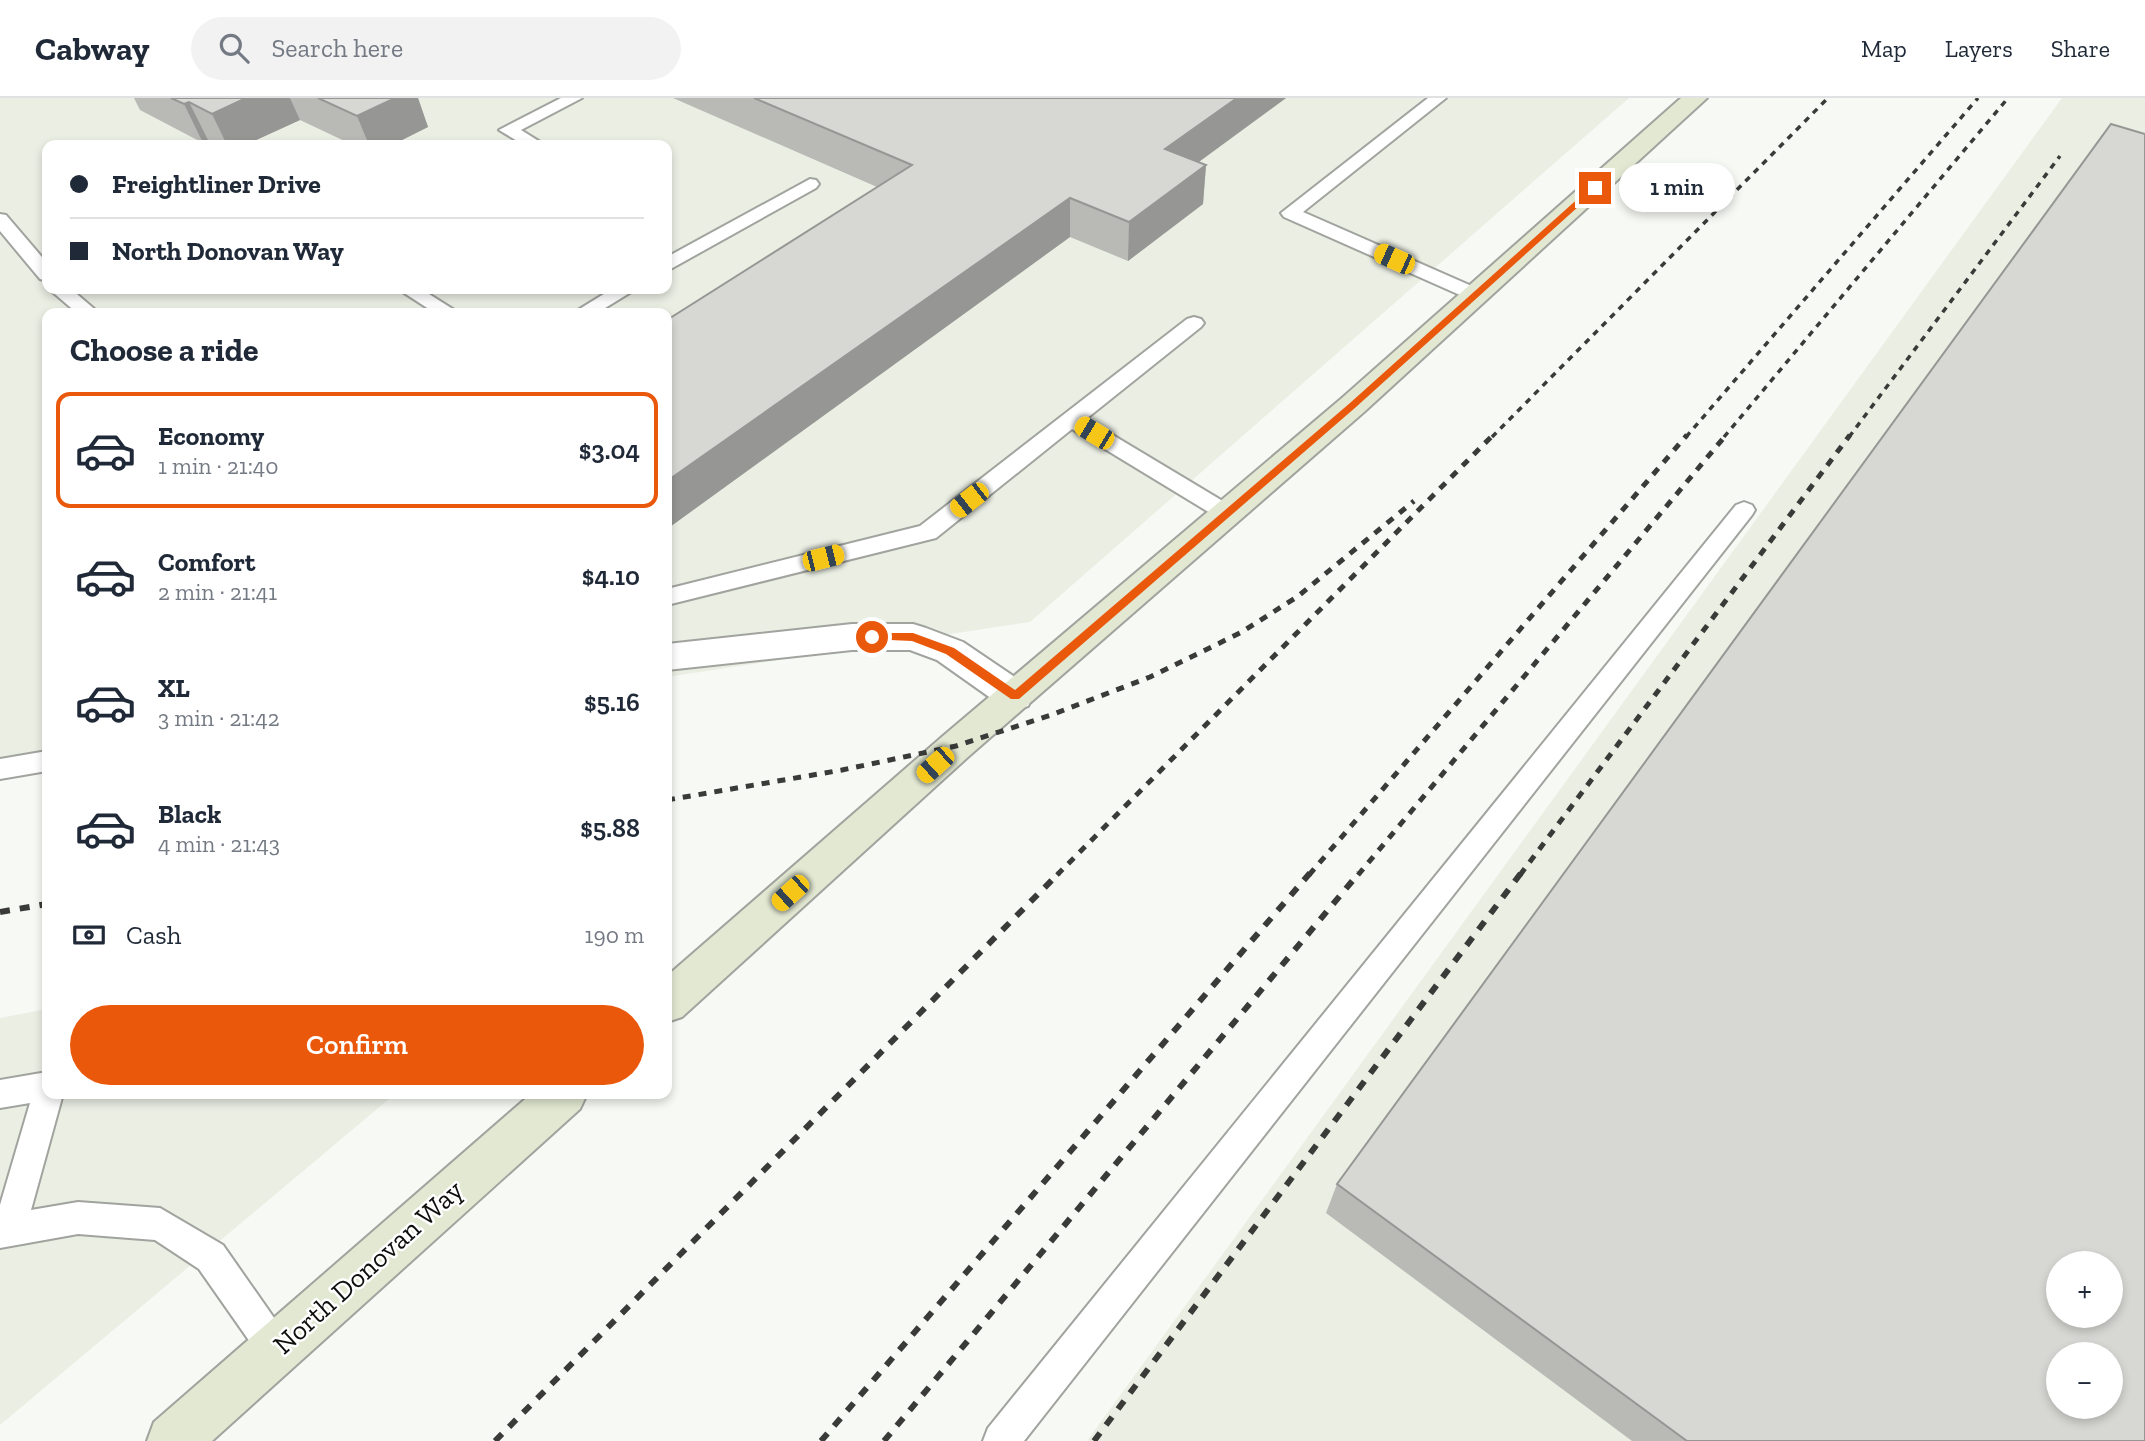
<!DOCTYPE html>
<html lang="en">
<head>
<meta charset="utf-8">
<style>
  :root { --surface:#fff; --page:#f2f2f3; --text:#1f2937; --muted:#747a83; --line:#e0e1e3; --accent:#ea580c }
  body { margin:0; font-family:"Zilla Slab",serif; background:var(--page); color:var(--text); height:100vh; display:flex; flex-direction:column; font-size:26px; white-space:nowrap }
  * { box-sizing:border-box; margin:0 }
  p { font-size:23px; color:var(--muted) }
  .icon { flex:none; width:38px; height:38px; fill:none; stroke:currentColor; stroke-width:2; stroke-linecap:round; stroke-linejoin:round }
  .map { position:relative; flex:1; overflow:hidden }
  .details { position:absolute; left:42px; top:210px; width:630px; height:791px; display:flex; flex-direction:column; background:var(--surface); border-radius:14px; box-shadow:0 4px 10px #0003 }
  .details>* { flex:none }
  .banner { position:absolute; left:42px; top:42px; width:630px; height:154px; border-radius:14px; box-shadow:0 4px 10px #0003; display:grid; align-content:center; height:154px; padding:0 28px; background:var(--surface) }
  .controls { position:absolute; left:2046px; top:1153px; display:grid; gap:14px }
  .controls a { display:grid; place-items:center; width:77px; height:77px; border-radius:50%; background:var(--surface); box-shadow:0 4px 10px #0003; font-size:35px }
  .end { position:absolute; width:32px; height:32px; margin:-16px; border:9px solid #ea580c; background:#fff; box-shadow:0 0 0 4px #fff }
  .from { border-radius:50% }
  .bubble { position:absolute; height:49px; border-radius:24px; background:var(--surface); box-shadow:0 4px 10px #0003; font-size:23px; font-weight:600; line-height:49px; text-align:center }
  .car { position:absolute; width:21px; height:42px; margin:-21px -10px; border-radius:9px; box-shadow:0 0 5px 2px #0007; background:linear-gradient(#f5c518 24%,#345 0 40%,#f5c518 0 76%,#345 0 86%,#f5c518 0) }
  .banner b { display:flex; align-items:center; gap:24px; height:66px; font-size:26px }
  .banner b+b { border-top:2px solid var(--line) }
  .banner i { width:18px; height:18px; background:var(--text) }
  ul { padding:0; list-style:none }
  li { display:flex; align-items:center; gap:21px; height:116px; margin:0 14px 10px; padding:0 14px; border:4px solid transparent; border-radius:14px }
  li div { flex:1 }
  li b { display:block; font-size:26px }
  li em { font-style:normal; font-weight:600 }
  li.active { border-color:var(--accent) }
  li>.icon { width:63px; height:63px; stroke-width:1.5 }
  h2 { padding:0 28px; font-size:32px; line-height:84px }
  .pay { display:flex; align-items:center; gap:18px; height:77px; padding:0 28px; font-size:26px }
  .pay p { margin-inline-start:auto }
  .button { display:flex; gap:14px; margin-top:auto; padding:14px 28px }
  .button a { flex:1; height:80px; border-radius:42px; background:var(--accent); color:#fff; font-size:28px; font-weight:600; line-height:80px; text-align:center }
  header { display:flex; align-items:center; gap:42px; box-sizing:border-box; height:98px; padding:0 35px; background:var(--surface); border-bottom:2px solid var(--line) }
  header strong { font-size:33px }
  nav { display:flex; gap:38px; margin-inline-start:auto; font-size:24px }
  .search { width:490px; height:63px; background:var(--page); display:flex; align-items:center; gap:18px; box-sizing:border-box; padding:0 24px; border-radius:38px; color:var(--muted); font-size:26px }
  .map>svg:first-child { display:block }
</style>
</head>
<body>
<header>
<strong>Cabway</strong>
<div class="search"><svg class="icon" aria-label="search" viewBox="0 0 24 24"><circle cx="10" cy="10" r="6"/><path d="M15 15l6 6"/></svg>Search here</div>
<nav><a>Map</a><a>Layers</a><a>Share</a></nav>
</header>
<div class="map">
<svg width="2145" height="1343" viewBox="0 0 2145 1343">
  <rect width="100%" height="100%" fill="#f7f9f4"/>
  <g fill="#eaeee3" fill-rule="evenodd">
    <path d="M 0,0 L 1629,0 L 1030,524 L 667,579 L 667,215 L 47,215 L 47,673 L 0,680 ZM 47,47 L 667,47 L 667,191 L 47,191 Z"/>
    <path d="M 2062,0 L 2145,0 L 2145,1343 L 1087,1343 ZM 2058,1166 L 2110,1166 L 2110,1218 L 2058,1218 ZM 2058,1256 L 2110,1256 L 2110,1309 L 2058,1309 Z"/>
    <path d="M 47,911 L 47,996 L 395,996 L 0,1327 L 0,920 Z"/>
  </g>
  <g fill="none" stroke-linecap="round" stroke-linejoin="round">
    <defs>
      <g id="lane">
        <path d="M 561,0 L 582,0 L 521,32 L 545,47 L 524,47 L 499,32 Z"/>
        <path d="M 1428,0 L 1446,0 L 1303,114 L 1483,193 L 1486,197 L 1483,201 L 1469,201 L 1284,119 L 1281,115 Z"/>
        <path d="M 810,81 L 816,82 L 819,86 L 816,90 L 667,173 L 667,159 Z"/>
        <path d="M 0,116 L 6,117 L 47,165 L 47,183 L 40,181 L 0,133 Z"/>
        <path d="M 49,191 L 71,191 L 99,215 L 77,215 Z"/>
        <path d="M 398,191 L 421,191 L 459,215 L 435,215 Z"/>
        <path d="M 612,191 L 636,191 L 597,215 L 573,215 Z"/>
        <path d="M 1194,219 L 1201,221 L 1204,225 L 1201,229 L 1086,321 L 1236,411 L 1239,416 L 1236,421 L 1228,424 L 1220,421 L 1072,331 L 936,440 L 667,507 L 667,491 L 920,428 L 1187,221 Z"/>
        <path d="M 1744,404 L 1752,407 L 1755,412 L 1752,417 L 1024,1343 L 983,1343 L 988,1330 L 1736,407 Z"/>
        <path d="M 47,653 L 47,673 L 0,681 L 0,661 Z"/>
        <path d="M 47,974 L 47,996 L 63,996 L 31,1112 L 78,1104 L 160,1110 L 223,1147 L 288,1240 L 293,1252 L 288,1264 L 276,1269 L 264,1264 L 199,1171 L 155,1142 L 78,1136 L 0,1150 L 0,1107 L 30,1005 L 0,1010 L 0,982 Z"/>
      </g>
      <path id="street" d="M 852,526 L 913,526 L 926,530 L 963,544 L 1028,588 L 1033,598 L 1028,608 L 1015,612 L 1002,608 L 937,562 L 910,552 L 852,552 L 667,572 L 667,546 Z"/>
      <g id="secondary">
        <path d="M 1681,0 L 1707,0 L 1364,314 L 969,658 L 682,919 L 667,924 L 667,878 L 943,638 L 1342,300 Z"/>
        <path d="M 531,996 L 587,996 L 580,1011 L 212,1343 L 147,1343 L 154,1324 Z"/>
      </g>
    </defs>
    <use href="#lane" stroke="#a1a39e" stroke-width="4"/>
    <use href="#street" stroke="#a1a39e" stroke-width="4"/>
    <use href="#secondary" stroke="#a1a39e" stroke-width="4"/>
    <use href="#lane" fill="#fff" fill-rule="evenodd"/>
    <use href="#street" fill="#fff" fill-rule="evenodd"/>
    <use href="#secondary" fill="#e2e8d2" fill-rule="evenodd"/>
    <g stroke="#3a3b39" stroke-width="3.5" stroke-dasharray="6 6" stroke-linecap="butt">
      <path d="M 1492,339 L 1828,0"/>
      <path d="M 1686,339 L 1978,0"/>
      <path d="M 1724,339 L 2008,0"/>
      <path d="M 1849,339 L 2060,58"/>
    </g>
    <g stroke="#3a3b39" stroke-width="5" stroke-dasharray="8 8" stroke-linecap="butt">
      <path d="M 667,702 L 842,672 L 956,648 L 1051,617 L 1150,579 L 1240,535 L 1297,499 L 1414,403"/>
      <path d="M 1057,777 L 1493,337"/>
      <path d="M 1309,777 L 1687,337"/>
      <path d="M 1358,777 L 1726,337"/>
      <path d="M 1520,777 L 1850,337"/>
    </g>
    <g stroke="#3a3b39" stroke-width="6" stroke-dasharray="10 10" stroke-linecap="butt">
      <path d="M 0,814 L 47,806"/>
      <path d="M 495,1343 L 1059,775"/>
      <path d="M 821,1343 L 1310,775"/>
      <path d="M 884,1343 L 1359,775"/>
      <path d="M 1094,1343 L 1521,775"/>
    </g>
  </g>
  <g fill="#b9bab5">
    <path d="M 134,0 L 418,0 L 428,29 L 392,47 L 353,47 L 300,22 L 245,47 L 217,47 L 208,42 L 203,45 L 140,12 Z"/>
    <path d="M 673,0 L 1286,0 L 1199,64 L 1206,67 L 1203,106 L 1128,163 L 1070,139 L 667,431 L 667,222 L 877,89 Z"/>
    <path d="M 1337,1086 L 2145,1343 L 1632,1343 L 1326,1115 Z"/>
  </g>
  <g fill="#969794">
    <path d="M 246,0 L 290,0 L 300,22 L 245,47 L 227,47 L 212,16 Z"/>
    <path d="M 395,0 L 418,0 L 428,29 L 392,47 L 369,47 L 357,18 Z"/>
    <path d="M 1237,0 L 1286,0 L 1163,90 L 1165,51 Z"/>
    <path d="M 189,4 L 208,42 L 203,45 L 184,6 Z"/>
    <path d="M 1206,67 L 1203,106 L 1128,163 L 1129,124 Z"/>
    <path d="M 1070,100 L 1070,139 L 667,431 L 667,383 Z"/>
  </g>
  <g fill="#d7d8d3" stroke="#969794" stroke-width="2" fill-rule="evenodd">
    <path d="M 171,0 L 246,0 L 212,16 L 189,4 L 184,6 Z"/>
    <path d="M 318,0 L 395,0 L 357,18 Z"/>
    <path d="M 754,0 L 1237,0 L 1165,51 L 1206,67 L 1129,124 L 1070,100 L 667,383 L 667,222 L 912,67 Z"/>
    <path d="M 2111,26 L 2145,36 L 2145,1343 L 1687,1343 L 1337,1086 ZM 2058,1166 L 2110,1166 L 2110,1218 L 2058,1218 ZM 2058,1256 L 2110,1256 L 2110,1309 L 2058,1309 Z"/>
  </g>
  <path fill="#ea580c" d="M 1592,88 L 1599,90 L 1356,309 L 1019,601 L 1011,601 L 946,556 L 912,543 L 868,541 L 868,536 L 872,535 L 913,535 L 954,550 L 1015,592 L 1350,305 Z"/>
  <g text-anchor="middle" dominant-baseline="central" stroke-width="5" stroke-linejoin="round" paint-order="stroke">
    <g font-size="28" fill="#0e0e0d" stroke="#fff">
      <text transform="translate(368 1169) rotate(-42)">North Donovan Way</text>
    </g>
  </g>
</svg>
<div class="controls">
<a>+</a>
<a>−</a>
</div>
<i class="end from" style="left:872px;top:539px"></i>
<i class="end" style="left:1595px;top:90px"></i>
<div class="bubble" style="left:1619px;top:65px;width:116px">1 min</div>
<i class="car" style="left:1394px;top:161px;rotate:294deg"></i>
<i class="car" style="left:1094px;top:335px;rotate:301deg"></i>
<i class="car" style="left:969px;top:402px;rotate:232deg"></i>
<i class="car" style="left:823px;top:460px;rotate:76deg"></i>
<i class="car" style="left:935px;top:667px;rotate:228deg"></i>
<i class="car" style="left:790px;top:795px;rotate:228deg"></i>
<div class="banner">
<b><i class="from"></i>Freightliner Drive</b>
<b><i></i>North Donovan Way</b>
</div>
<section class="details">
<h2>Choose a ride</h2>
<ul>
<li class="active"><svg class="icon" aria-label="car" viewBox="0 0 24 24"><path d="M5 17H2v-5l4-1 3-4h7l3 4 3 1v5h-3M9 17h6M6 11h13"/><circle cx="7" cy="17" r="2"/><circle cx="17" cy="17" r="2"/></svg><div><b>Economy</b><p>1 min · 21:40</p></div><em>$3.04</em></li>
<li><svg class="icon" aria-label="car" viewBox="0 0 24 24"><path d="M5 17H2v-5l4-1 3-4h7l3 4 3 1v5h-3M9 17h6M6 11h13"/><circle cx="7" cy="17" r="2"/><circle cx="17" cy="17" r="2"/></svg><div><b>Comfort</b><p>2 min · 21:41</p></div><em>$4.10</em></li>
<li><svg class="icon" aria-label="car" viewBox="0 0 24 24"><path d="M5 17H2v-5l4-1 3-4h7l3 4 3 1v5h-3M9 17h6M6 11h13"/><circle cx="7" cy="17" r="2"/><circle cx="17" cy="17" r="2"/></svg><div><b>XL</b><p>3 min · 21:42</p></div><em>$5.16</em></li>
<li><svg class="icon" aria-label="car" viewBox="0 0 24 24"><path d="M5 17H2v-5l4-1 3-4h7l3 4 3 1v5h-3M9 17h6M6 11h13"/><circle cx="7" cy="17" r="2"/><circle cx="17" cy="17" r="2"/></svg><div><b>Black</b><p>4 min · 21:43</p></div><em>$5.88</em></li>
</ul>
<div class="pay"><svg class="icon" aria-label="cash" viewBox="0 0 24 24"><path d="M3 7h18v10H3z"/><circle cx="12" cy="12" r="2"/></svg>Cash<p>190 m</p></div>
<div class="button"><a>Confirm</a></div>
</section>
</div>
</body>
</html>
